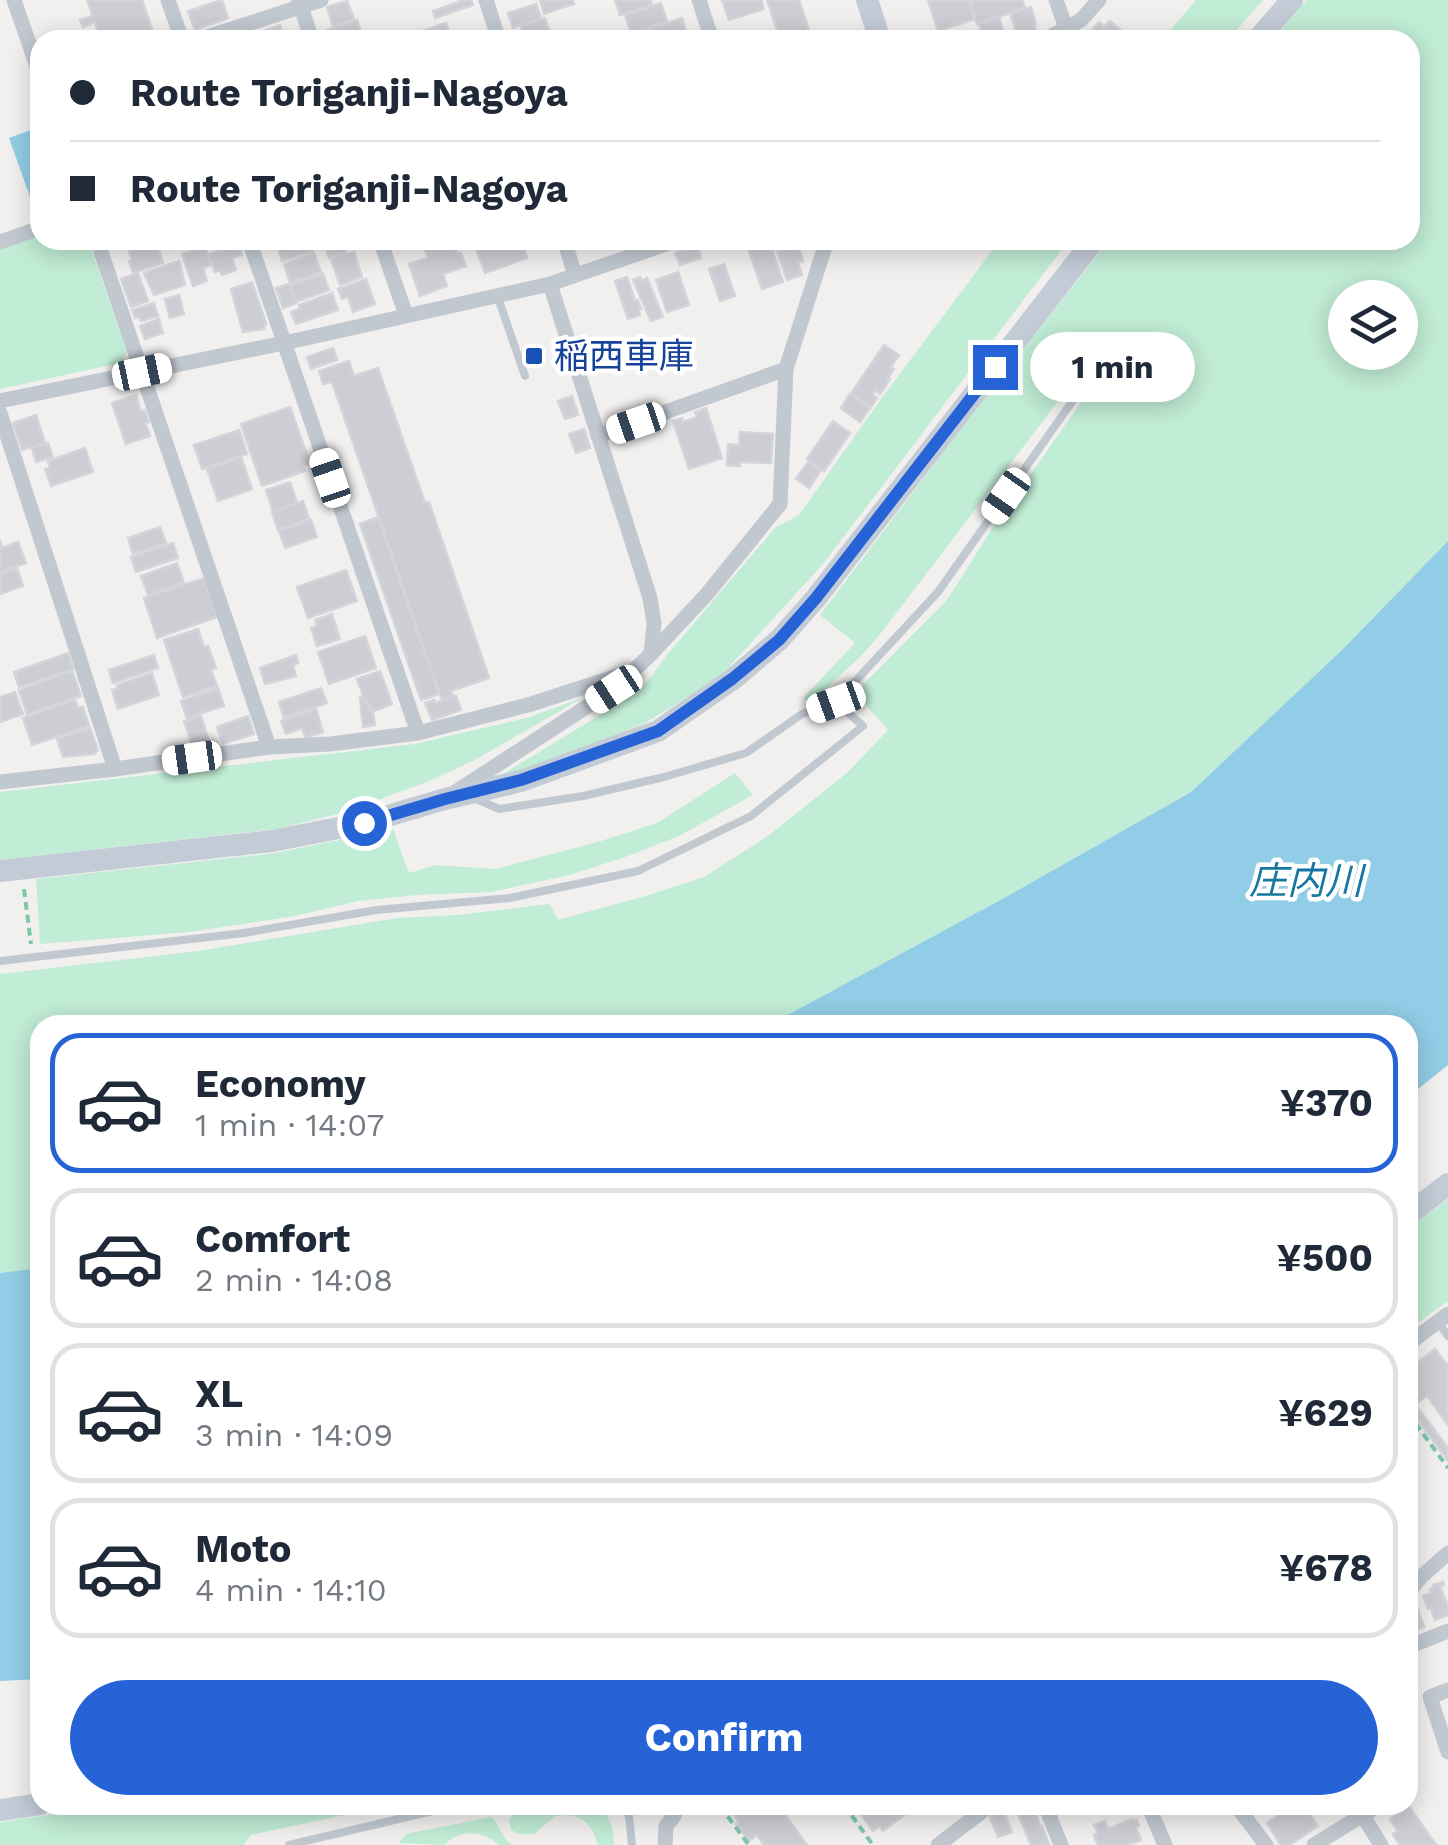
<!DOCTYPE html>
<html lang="en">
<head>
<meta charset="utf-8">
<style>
  :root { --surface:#fff; --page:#f6f6f7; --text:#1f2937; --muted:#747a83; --line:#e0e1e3; --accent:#2663d6 }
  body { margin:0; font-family:"Work Sans","Noto Sans JP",sans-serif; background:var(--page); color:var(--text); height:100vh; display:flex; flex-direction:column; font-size:38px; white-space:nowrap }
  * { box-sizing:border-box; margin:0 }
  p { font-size:32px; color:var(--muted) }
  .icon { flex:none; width:55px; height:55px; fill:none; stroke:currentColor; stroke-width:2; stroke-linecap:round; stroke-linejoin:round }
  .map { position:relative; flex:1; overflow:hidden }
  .details { position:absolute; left:30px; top:1015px; width:1388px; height:800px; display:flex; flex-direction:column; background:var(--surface); border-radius:30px; box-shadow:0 5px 25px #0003 }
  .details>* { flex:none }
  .banner { position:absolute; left:30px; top:30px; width:1390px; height:220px; border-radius:30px; box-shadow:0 5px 25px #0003; display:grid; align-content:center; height:220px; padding:0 40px; background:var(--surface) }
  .tools { position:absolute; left:1328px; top:280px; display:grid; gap:20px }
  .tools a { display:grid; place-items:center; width:90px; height:90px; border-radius:50%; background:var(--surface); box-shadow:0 5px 25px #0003; font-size:50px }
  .end { position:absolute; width:45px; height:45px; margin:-22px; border:12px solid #2663d6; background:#fff; box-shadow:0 0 0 5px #fff }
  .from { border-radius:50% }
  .bubble { position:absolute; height:70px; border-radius:35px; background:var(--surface); box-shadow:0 5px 25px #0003; font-size:32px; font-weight:700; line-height:70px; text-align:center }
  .car { position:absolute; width:30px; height:60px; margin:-30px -15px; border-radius:12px; box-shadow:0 0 8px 2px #0007; background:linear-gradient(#fff 24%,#345 0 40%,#fff 0 76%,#345 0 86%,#fff 0) }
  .banner b { display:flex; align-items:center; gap:35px; height:95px; font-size:38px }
  .banner b+b { border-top:2px solid var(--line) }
  .banner i { width:25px; height:25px; background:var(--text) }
  ul { padding:18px 0 0; list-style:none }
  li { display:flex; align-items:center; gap:30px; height:140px; margin:0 20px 15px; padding:0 20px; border:5px solid var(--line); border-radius:30px }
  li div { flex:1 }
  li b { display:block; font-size:38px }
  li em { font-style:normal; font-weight:700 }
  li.on { border-color:var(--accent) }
  li>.icon { width:90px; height:90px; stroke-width:1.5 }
  .action { display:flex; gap:20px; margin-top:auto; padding:20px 40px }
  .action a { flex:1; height:115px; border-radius:60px; background:var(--accent); color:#fff; font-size:40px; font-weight:700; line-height:115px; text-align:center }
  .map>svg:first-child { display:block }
</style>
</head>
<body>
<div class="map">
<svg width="1448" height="1845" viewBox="0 0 1448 1845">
  <rect width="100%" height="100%" fill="#f2f0ef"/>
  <g fill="#c1ecd5" fill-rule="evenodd">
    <path d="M 1196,0 L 1263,0 L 1228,40 L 1162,40 Z"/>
    <path d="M 1306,0 L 1448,0 L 1448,541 L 1342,650 L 1191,792 L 1006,897 L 769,1025 L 40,1025 L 40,1268 L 0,1273 L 0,974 L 198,951 L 397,918 L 457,915 L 550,904 L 558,920 L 649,895 L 704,877 L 768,836 L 848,772 L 888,730 L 855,693 L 947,600 L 990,532 L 1087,394 L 1069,387 L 878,637 L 860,657 L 810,703 L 803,698 L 855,643 L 820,615 L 970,417 L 1109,240 L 1410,240 L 1410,40 L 1273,40 ZM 1345,298 L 1400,298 L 1400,352 L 1345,352 Z"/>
    <path d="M 40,235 L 40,240 L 88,240 L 127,352 L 120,363 L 0,389 L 0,248 Z"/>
    <path d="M 1000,240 L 1069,240 L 823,564 L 719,678 L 645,723 L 559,759 L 498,777 L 641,690 L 666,656 L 776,527 L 799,515 L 881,399 Z"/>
    <path d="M 584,697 L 473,761 L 427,782 L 345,812 L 277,829 L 0,860 L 0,792 L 415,744 L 530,717 Z"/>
    <path d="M 735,773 L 753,795 L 679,836 L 625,857 L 570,875 L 491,892 L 417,895 L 358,901 L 295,916 L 189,932 L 40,944 L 36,879 L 276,853 L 393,829 L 409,873 L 436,865 L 496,869 L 601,841 L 657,823 Z"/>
    <path d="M 1448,1199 L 1448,1301 L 1408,1330 L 1408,1229 Z"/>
    <path d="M 114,1805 L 392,1805 L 251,1835 L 243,1845 L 0,1845 L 0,1822 Z"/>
    <path d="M 542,1805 L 594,1805 C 610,1814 614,1827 614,1845 L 598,1845 C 592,1822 579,1812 555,1816 L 534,1834 L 519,1834 L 511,1830 L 509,1820 L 514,1811 Z"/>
    <path d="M 491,1817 C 500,1823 500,1837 512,1845 L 499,1845 C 482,1830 461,1829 444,1845 L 399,1843 L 406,1834 Z"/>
  </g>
  <g fill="#91cde6">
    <path d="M 39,127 L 40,209 L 35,211 L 9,138 Z"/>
    <path d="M 1448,541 L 1448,1065 L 1408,1097 L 1408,1025 L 769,1025 L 1006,897 L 1191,792 L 1342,650 Z"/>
    <path d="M 40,1268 L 40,1679 L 0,1681 L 0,1273 Z"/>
  </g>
  <g fill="#cdced4" stroke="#d4d5da" stroke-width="2.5">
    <path d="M 87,0 L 142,0 L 153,32 L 131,40 L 101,40 L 95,22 L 83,27 L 80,20 L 93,16 Z"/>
    <path d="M 222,0 L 228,18 L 195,30 L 188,11 Z"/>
    <path d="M 464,0 L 471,0 L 473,5 L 435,18 L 433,11 Z"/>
    <path d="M 540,0 L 573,0 L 574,4 L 544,14 Z"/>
    <path d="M 615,0 L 651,0 L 652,5 L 620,15 Z"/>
    <path d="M 722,0 L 761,0 L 764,9 L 729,20 Z"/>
    <path d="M 767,0 L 799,0 L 809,30 L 780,39 Z"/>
    <path d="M 928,0 L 968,0 L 975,19 L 938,31 Z"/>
    <path d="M 1022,0 L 1025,8 L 977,24 L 970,1 Z"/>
    <path d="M 347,1 L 354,19 L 333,26 L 327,7 Z"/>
    <path d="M 661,3 L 667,21 L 631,33 L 625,15 Z"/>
    <path d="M 536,4 L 541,18 L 513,28 L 508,13 Z"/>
    <path d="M 1031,7 L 1036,24 L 1034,25 L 1036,34 L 1019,39 L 1011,16 L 1012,13 Z"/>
    <path d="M 999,17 L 1006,40 L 984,40 L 979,24 Z"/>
    <path d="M 545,18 L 549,31 L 525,39 L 521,26 Z"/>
    <path d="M 682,18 L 688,38 L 639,40 L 637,33 Z"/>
    <path d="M 357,20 L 361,32 L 339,40 L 330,40 L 327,30 Z"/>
    <path d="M 1110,21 L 1132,40 L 1084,40 L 1099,22 L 1104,27 Z"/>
    <path d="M 446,23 L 452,40 L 405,40 L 404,37 Z"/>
    <path d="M 280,25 L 285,40 L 261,40 L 258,33 Z"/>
    <path d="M 280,240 L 309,240 L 313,251 L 282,261 L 276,242 Z"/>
    <path d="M 323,240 L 352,240 L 353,244 L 344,247 L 346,252 L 329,258 Z"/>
    <path d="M 437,240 L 521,240 L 527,258 L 485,273 L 474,243 L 456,249 L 458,254 L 461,253 L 466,266 L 443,274 L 447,286 L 420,296 L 409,264 L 428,258 L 423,245 Z"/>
    <path d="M 745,240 L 769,240 L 783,282 L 762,289 Z"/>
    <path d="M 156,242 L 163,263 L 133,273 L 129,261 L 132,260 L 129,251 Z"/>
    <path d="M 239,244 L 242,255 L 232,258 L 236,270 L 222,275 L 220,270 L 215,272 L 209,254 Z"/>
    <path d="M 798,244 L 803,261 L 798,262 L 802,275 L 787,280 L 777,251 Z"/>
    <path d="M 697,245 L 701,258 L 680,265 L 675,253 Z"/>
    <path d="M 205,246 L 211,265 L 203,268 L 207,281 L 193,286 L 182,254 Z"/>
    <path d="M 354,252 L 362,277 L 340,285 L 331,259 Z"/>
    <path d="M 314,253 L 321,272 L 290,283 L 284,264 Z"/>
    <path d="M 179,261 L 185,285 L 154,295 L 144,273 Z"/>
    <path d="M 724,264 L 735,296 L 720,301 L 709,269 Z"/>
    <path d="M 678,272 L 689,305 L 667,312 L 656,280 Z"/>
    <path d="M 138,273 L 148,301 L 131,307 L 121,279 Z"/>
    <path d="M 323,274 L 329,290 L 296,302 L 290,285 Z"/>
    <path d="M 627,277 L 635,301 L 638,300 L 641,309 L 638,310 L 640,315 L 628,319 L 615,281 Z"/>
    <path d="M 640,277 L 641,281 L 647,278 L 663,317 L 651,321 L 633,280 Z"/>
    <path d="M 366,279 L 375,304 L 353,312 L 348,297 L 342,299 L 338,289 Z"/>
    <path d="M 252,282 L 266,323 L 264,329 L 243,332 L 231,289 Z"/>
    <path d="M 289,284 L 296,303 L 283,308 L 276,288 Z"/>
    <path d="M 332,293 L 338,310 L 296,324 L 291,312 L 300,309 L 299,305 Z"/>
    <path d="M 179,295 L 184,314 L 170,318 L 165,299 Z"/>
    <path d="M 154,303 L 158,316 L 141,321 L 139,317 L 135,318 L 132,310 Z"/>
    <path d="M 159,319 L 163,333 L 145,339 L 140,326 Z"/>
    <path d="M 884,345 L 899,355 L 891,367 L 894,369 L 888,378 L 890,379 L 880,394 L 876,390 L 872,395 L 877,398 L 871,407 L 851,394 Z"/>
    <path d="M 333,348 L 337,360 L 311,369 L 307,357 Z"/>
    <path d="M 349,361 L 354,376 L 378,368 L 425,503 L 429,502 L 489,678 L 451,691 L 453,696 L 442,700 L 332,382 L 323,384 L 319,371 Z"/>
    <path d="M 850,394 L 870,408 L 860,422 L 841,408 Z"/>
    <path d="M 136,395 L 141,412 L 145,410 L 149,422 L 145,423 L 150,436 L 126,444 L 112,403 Z"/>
    <path d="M 572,396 L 578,415 L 565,419 L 558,401 Z"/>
    <path d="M 290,407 L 310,463 L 303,466 L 305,471 L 262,486 L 241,424 Z"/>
    <path d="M 706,408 L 722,458 L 689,469 L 673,421 L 682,418 L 683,422 L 697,417 L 695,412 Z"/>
    <path d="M 36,415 L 45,443 L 22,450 L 13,423 Z"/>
    <path d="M 833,421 L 850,433 L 824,471 L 807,459 Z"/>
    <path d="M 584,429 L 590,448 L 576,453 L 569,434 Z"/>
    <path d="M 239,430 L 247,454 L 202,469 L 194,445 Z"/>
    <path d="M 740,432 L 773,434 L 771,463 L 739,462 L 740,466 L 727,465 L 728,444 L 739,445 Z"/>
    <path d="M 48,443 L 53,457 L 36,462 L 32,448 Z"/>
    <path d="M 85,448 L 93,472 L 51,486 L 45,469 L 50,468 L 48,461 Z"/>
    <path d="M 241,457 L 252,489 L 218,501 L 207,469 Z"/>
    <path d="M 808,462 L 821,470 L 809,488 L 796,479 Z"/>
    <path d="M 290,482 L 297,503 L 273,511 L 266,490 Z"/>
    <path d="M 303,501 L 309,519 L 278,530 L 272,512 Z"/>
    <path d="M 378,517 L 439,694 L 421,700 L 360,524 Z"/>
    <path d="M 311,520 L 317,537 L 285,548 L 279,531 Z"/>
    <path d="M 160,527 L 166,543 L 133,554 L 128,538 Z"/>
    <path d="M 0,540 L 2,548 L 18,542 L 26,563 L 0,572 Z"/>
    <path d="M 173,543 L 178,558 L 136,572 L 131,557 Z"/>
    <path d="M 177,563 L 184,583 L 148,595 L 141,576 Z"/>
    <path d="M 17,568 L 23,586 L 0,594 L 0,574 Z"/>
    <path d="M 346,570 L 357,601 L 308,618 L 297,587 Z"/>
    <path d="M 204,578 L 217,617 L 157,638 L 144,598 Z"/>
    <path d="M 332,614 L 340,639 L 317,646 L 311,628 L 317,626 L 315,620 Z"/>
    <path d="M 198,629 L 204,647 L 208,646 L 216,668 L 211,670 L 217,686 L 183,697 L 164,640 Z"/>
    <path d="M 365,636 L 376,668 L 329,684 L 318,652 Z"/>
    <path d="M 68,653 L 73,669 L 19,687 L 14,672 Z"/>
    <path d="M 154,655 L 158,668 L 113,683 L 109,670 Z"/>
    <path d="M 296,655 L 298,663 L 293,665 L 296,676 L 265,684 L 260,668 Z"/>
    <path d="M 72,671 L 81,696 L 27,714 L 19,690 Z"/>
    <path d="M 380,671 L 392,704 L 372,712 L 368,702 L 366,703 L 357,679 Z"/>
    <path d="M 152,673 L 159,695 L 118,709 L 112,690 L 118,688 L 117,685 Z"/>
    <path d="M 218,688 L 224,706 L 187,718 L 181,701 Z"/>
    <path d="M 321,688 L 327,703 L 284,718 L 279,702 Z"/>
    <path d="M 15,692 L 23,714 L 0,722 L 0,697 Z"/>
    <path d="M 363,696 L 365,703 L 368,702 L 371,712 L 373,712 L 375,725 L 363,727 L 360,697 Z"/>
    <path d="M 456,696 L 461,710 L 432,720 L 425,703 L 434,700 L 435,703 Z"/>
    <path d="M 75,700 L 78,708 L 83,707 L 89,726 L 32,745 L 23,718 Z"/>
    <path d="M 316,709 L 323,732 L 306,738 L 302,728 L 286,734 L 281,721 Z"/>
    <path d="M 201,716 L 209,741 L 193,747 L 184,721 Z"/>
    <path d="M 248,716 L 254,734 L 223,744 L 217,727 Z"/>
    <path d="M 90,728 L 98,750 L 94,754 L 63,757 L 57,739 Z"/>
    <path d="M 1435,1349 L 1448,1366 L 1448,1425 L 1427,1396 L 1415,1405 L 1408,1396 L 1408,1384 L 1414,1379 L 1408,1370 Z"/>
    <path d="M 1418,1408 L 1448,1448 L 1448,1461 L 1412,1412 Z"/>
    <path d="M 1443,1582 L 1444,1585 L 1440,1586 L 1448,1607 L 1448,1615 L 1435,1620 L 1431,1608 L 1428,1609 L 1423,1596 L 1431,1593 L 1430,1589 L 1433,1588 L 1433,1585 Z"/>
    <path d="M 1418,1609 L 1424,1627 L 1410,1632 L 1412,1636 L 1408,1638 L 1408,1616 L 1411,1614 L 1410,1612 Z"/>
    <path d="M 738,1805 L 778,1805 L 807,1845 L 764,1845 L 757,1835 L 749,1841 L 736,1824 L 739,1822 L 731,1810 Z"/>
    <path d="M 865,1805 L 909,1805 L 912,1809 L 883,1831 L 880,1826 L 873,1831 L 858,1810 Z"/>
    <path d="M 1294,1805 L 1303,1805 L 1318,1826 L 1290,1845 L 1281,1845 L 1267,1823 Z"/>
    <path d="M 1409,1806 L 1436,1845 L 1400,1845 L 1393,1834 L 1398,1831 L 1390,1819 Z"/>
    <path d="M 1035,1809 L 1040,1827 L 1042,1826 L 1049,1845 L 1031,1845 L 1019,1816 Z"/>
    <path d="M 1004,1812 L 1012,1832 L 998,1837 L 990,1817 Z"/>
    <path d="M 1132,1819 L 1133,1821 L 1137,1820 L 1139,1826 L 1136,1828 L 1141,1840 L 1128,1845 L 1098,1845 L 1094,1835 L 1098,1833 L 1094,1825 L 1105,1821 L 1108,1829 Z"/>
  </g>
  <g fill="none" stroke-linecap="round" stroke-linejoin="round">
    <g stroke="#7bc8a9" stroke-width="4" stroke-dasharray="8 5" stroke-linecap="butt">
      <path d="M 24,889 L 31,944"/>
      <path d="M 1408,1413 L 1448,1468"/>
      <path d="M 844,1805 L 873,1845"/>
      <path d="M 720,1806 L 749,1845"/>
    </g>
    <g stroke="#c1c8d0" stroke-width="8">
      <path d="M 497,295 L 525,376"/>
      <path d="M 474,798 L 499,809 L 583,796 L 664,777 L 746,753 L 802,714 L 836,702"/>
      <path d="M 0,961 L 244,933 L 376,910 L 510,898 L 638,871 L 751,816 L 863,726 L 836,702 L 938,592 L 1074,399"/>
      <path d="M 1438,1322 L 1448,1336"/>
      <path d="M 621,1805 L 629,1816 L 632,1845"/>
      <path d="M 289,1845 L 458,1805"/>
    </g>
    <g stroke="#c1c8d0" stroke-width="15">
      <path d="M 14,0 L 40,75"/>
      <path d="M 168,0 L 182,40"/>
      <path d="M 486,0 L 499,40"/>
      <path d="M 699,0 L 712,40"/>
      <path d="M 1056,0 L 1066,28"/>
      <path d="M 299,1 L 312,40"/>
      <path d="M 198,40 L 321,0"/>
      <path d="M 1044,40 L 1081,20 L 1099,0"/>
      <path d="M 97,240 L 269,747"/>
      <path d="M 249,240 L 418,733"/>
      <path d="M 380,240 L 406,315"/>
      <path d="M 564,240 L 575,275"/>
      <path d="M 0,242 L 40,228"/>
      <path d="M 0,401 L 284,343 L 550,284 L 678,240"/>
      <path d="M 0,413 L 115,769"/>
      <path d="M 598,436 L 786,369"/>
      <path d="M 651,654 L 707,594 L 780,504 L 786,369 L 827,240"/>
      <path d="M 0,782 L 115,769 L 269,747 L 330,744 L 418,733 L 528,705 L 630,672"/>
      <path d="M 457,791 L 614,689 L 651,654 L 654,623 L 650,598 L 550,284"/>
      <path d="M 1408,1344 L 1448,1314"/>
      <path d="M 1408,1593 L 1421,1577 L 1448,1553"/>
      <path d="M 1408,1647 L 1448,1631"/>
      <path d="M 1448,1690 L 1430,1697 L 1448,1752"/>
      <path d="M 1045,1805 L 1061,1845"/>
      <path d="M 1148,1805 L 1165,1845"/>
      <path d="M 1236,1805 L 1266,1845"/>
      <path d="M 1363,1816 L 1381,1845"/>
      <path d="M 665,1845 L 666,1826 L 674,1816 L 677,1805"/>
      <path d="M 938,1845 L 988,1807 L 998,1805"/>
      <path d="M 1314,1845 L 1379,1805"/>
    </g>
    <g stroke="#c3cbd7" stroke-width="22">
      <path d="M 867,0 L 880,40"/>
      <path d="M 1257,40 L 1292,0"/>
      <path d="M 0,871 L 272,841 L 364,823 L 445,799 L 521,781 L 658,731 L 733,679 L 779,640 L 816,598 L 1094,240"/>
      <path d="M 1408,1215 L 1448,1184"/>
      <path d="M 0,1810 L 40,1804"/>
    </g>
  </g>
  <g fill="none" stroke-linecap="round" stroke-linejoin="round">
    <path stroke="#2663d6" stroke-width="12" d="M 364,823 L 445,799 L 521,780 L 658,731 L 732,679 L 779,640 L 816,598 L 995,367"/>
  </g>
  <rect fill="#1a4fb4" stroke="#fff" stroke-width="4" x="524" y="346" width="20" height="20" rx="5"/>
  <g text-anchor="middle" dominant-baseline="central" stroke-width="9" stroke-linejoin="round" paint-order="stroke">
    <g font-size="35" fill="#164399" stroke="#fff" text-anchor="start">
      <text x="554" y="356">稲西車庫</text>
    </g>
    <g font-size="38" font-style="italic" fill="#1678a1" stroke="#fff">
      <text x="1306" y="881">庄内川</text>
    </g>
  </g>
</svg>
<div class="tools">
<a><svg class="icon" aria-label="layers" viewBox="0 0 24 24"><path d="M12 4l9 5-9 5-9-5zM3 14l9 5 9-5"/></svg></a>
</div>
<i class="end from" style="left:364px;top:823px"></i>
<i class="end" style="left:995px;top:367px"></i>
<div class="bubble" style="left:1030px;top:332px;width:165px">1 min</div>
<i class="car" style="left:142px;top:372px;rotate:78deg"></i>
<i class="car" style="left:636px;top:423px;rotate:251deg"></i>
<i class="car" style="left:330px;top:478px;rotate:341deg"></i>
<i class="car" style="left:1006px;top:496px;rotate:215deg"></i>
<i class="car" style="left:614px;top:689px;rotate:237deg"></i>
<i class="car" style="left:836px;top:702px;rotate:250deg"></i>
<i class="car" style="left:192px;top:758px;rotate:262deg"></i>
<div class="banner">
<b><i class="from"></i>Route Toriganji-Nagoya</b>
<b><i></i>Route Toriganji-Nagoya</b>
</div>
<section class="details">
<ul>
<li class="on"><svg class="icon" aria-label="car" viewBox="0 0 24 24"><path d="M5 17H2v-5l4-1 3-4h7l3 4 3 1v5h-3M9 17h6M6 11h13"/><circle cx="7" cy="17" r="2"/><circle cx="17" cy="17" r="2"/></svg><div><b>Economy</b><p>1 min · 14:07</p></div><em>¥370</em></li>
<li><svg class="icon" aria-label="car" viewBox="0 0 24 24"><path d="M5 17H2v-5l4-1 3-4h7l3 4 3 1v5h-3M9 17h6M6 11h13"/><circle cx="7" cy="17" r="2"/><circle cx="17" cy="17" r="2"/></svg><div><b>Comfort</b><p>2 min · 14:08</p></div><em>¥500</em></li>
<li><svg class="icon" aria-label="car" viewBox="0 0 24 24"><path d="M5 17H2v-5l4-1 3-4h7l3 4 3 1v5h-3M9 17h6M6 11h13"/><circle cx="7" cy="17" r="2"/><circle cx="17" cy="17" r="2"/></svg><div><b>XL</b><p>3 min · 14:09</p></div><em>¥629</em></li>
<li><svg class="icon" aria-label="car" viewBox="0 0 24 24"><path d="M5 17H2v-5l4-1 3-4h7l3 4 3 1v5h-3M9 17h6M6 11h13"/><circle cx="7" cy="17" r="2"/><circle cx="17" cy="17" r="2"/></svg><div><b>Moto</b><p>4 min · 14:10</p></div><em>¥678</em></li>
</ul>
<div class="action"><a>Confirm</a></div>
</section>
</div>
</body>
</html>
